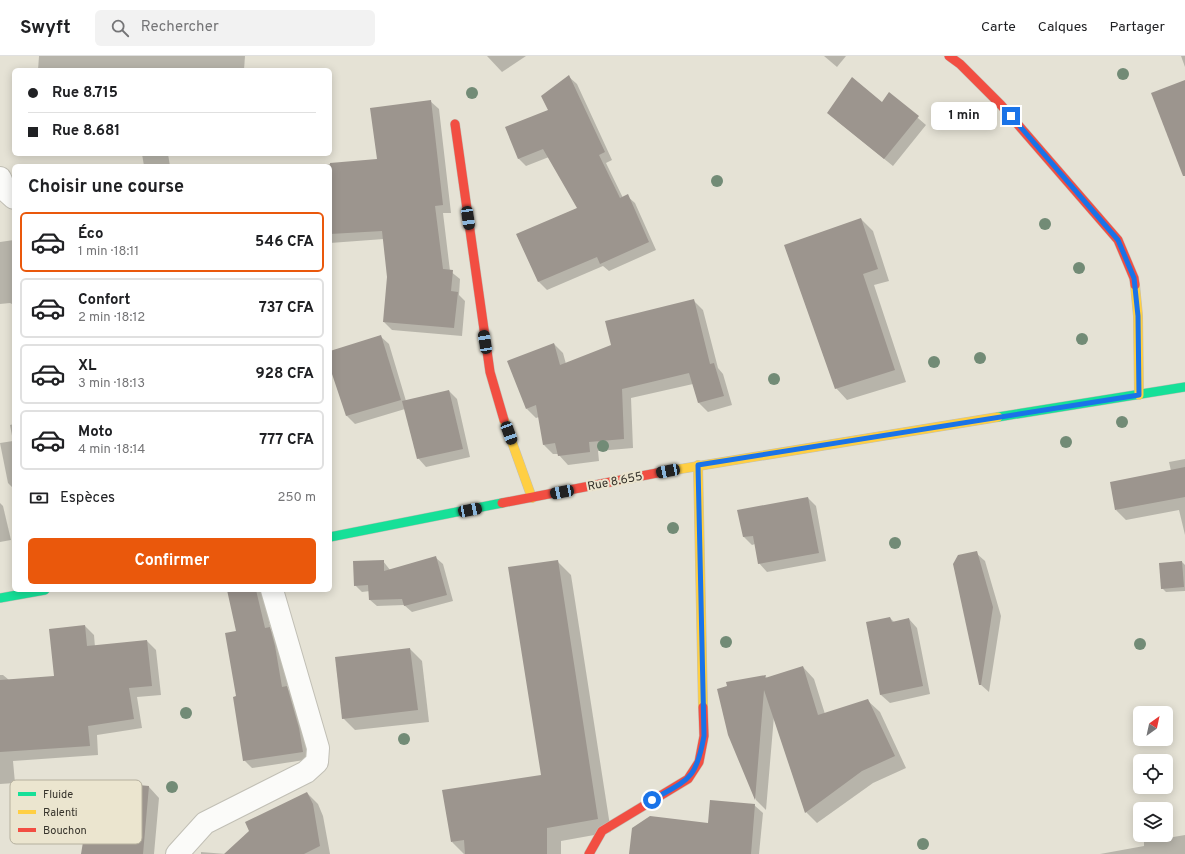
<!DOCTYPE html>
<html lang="fr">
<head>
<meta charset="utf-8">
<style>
  :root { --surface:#fff; --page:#f2f2f2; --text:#202124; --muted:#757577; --line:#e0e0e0; --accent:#ea580c }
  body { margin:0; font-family:Overpass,sans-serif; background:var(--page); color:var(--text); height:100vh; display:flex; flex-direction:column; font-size:15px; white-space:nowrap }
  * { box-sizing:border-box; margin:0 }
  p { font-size:13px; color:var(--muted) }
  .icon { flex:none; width:22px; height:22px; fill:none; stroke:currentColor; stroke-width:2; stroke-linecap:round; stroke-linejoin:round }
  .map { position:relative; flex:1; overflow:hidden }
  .drawer { position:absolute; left:12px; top:108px; width:320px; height:428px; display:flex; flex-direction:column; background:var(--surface); border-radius:6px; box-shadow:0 2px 10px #0003 }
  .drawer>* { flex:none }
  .hud { position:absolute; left:12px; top:12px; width:320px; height:88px; border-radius:6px; box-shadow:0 2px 10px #0003; display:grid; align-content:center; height:88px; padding:0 16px; background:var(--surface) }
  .needle { width:26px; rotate:33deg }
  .controls { position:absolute; left:1133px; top:650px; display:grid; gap:8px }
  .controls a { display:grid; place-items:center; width:40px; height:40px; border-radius:6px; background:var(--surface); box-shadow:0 2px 10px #0003; font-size:20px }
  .end { position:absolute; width:18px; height:18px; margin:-9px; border:5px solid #1a73e8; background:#fff; box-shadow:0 0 0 2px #fff }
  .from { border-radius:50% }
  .bubble { position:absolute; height:28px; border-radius:6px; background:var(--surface); box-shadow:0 2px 10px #0003; font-size:13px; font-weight:700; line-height:28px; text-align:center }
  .car { position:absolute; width:12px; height:24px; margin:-12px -6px; border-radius:5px; box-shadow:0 0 3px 1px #0007; background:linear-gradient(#222 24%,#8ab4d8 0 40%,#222 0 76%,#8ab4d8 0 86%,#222 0) }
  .hud b { display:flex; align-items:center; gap:14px; height:38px; font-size:15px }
  .hud b+b { border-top:1px solid var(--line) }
  .hud i { width:10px; height:10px; background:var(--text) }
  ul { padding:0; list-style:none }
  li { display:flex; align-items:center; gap:12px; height:60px; margin:0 8px 6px; padding:0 8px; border:2px solid var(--line); border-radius:6px }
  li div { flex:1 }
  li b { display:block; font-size:15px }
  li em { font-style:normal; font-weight:700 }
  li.current { border-color:var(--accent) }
  li>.icon { width:36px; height:36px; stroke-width:1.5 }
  h2 { padding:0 16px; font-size:18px; line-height:48px }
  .pay { display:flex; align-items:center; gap:10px; height:44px; padding:0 16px; font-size:15px }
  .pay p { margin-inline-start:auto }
  .button { display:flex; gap:8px; margin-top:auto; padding:8px 16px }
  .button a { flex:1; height:46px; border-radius:6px; background:var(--accent); color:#fff; font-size:16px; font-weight:700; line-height:46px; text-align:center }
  header { display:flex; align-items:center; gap:24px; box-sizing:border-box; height:56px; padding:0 20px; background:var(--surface); border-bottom:1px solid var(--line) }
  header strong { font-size:19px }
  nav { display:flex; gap:22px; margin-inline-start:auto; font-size:14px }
  .search { width:280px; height:36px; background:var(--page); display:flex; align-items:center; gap:10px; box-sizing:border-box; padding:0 14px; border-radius:6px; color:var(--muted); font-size:15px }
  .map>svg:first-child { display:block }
</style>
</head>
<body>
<header>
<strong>Swyft</strong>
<div class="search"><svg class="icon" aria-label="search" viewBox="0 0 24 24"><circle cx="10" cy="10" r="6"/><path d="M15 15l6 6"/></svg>Rechercher</div>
<nav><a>Carte</a><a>Calques</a><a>Partager</a></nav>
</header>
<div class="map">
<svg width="1185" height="798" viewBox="0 0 1185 798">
  <rect width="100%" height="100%" fill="#e5e2d5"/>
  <g fill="#0003">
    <path d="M 39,0 L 245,0 L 244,14 L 38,14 Z"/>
    <path d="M 487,0 L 526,0 L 502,16 Z"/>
    <path d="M 824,0 L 846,0 L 837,11 Z"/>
    <path d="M 1181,0 L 1185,0 L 1185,11 Z"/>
    <path d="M 569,21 L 577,28 L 612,104 L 606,107 L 623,142 L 627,140 L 635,147 L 656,194 L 609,215 L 603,210 L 547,234 L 539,226 L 517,179 L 578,152 L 549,101 L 526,110 L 518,102 Z"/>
    <path d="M 890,38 L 926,69 L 893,110 L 837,65 L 882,47 Z"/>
    <path d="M 430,45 L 439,53 L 451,157 L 443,157 L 450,215 L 460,223 L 459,239 L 465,245 L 462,280 L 392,274 L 384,266 L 388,221 L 384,183 L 330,187 L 330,110 L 306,110 L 378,104 Z"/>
    <path d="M 142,98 L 168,98 L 170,110 L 144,110 Z"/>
    <path d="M 861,163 L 873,175 L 889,225 L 874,229 L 906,326 L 847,344 L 836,332 Z"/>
    <path d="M 14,184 L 14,249 L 10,247 L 0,248 L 0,186 Z"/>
    <path d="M 693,244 L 703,254 L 718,312 L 723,318 L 732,349 L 708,356 L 699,347 L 693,328 L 631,342 L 633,392 L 598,395 L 599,405 L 568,409 L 558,398 L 553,398 L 544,389 L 539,361 L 536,362 L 527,353 L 554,288 L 563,297 L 566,308 L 612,290 Z"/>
    <path d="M 380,280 L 389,288 L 406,345 L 449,335 L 457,343 L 470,401 L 426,411 L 418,402 L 405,353 L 355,368 L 347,360 L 331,312 L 330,296 Z"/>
    <path d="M 14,368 L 14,433 L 8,427 L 0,387 L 13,385 L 10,369 Z"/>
    <path d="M 1185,403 L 1185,479 L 1179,454 L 1126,464 L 1116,454 L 1171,415 L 1169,406 Z"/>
    <path d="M 808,442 L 816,450 L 826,505 L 767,516 L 759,507 L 755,488 L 752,489 L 743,480 Z"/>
    <path d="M 0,447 L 3,450 L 11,484 L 0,486 Z"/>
    <path d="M 976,497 L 985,505 L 1001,560 L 989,636 L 980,628 Z"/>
    <path d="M 436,502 L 443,508 L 453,545 L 412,556 L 404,549 L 377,550 L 370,544 L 370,535 L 362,536 L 355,529 L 383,505 L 390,514 Z"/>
    <path d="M 557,505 L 571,519 L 611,776 L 561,785 L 561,798 L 464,798 L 452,786 L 542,720 Z"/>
    <path d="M 1182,506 L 1185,509 L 1185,535 L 1166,536 L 1162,532 L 1160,508 Z"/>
    <path d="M 228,534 L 262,534 L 271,574 L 277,580 L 283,598 L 288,633 L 295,639 L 311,703 L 252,712 L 244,704 L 237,641 L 237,576 Z"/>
    <path d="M 890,562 L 894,566 L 909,563 L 917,572 L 930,638 L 890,647 L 881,639 Z"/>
    <path d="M 85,570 L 94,579 L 95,591 L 147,585 L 156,594 L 161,639 L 137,641 L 142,672 L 97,679 L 98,699 L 13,705 L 15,727 L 0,728 L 0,619 L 3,619 L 9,624 L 55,621 Z"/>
    <path d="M 410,593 L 422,605 L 429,666 L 355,674 L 343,662 Z"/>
    <path d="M 803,611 L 814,623 L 825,658 L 868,645 L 880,656 L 906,712 L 873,727 L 817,767 L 806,756 L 774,660 L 766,754 L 756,744 L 729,679 L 765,620 L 768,623 Z"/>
    <path d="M 86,725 L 149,731 L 159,742 L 154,798 L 82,798 L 84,789 L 80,785 Z"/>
    <path d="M 307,737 L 318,748 L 323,760 L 330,798 L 201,798 L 201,796 L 226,798 Z"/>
    <path d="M 754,749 L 763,757 L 759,798 L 630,798 Z"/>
    <path d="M 1185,779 L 1185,798 L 1100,798 L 1144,790 L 1144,786 Z"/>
  </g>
  <g fill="#9c958e">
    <path d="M 569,19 L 605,96 L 599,99 L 620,142 L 628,138 L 649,186 L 600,208 L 597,201 L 538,226 L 516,178 L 577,152 L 543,93 L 518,103 L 505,71 L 548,54 L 541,40 Z"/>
    <path d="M 852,21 L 882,46 L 889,36 L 919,60 L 884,103 L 827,57 Z"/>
    <path d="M 1185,24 L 1185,120 L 1183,120 L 1151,37 Z"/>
    <path d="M 431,44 L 443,149 L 435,150 L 443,213 L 453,214 L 451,235 L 458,236 L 454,272 L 383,266 L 387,221 L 382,175 L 330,178 L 330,107 L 377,103 L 370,52 Z"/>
    <path d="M 861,162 L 878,213 L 863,218 L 895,314 L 835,333 L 784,189 Z"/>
    <path d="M 694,243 L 710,308 L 714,307 L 724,340 L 698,347 L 689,317 L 622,333 L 624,383 L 589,386 L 590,396 L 558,400 L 555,387 L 543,389 L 536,349 L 526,353 L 507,305 L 554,287 L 560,309 L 611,289 L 605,265 Z"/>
    <path d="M 381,279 L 401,344 L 346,360 L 330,312 L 330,295 Z"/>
    <path d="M 449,334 L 463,393 L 417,403 L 402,345 Z"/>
    <path d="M 1185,411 L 1185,441 L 1115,454 L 1110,426 Z"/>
    <path d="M 808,441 L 819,497 L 758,508 L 753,480 L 743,481 L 737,454 Z"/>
    <path d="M 977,495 L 993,551 L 981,629 L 979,629 L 953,508 L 958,499 Z"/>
    <path d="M 436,500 L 447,539 L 404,550 L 402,543 L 369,544 L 368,529 L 354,530 L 353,505 L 384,504 L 384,515 Z"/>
    <path d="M 558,504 L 598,763 L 547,772 L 547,798 L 465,798 L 464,784 L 451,786 L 442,734 L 541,719 L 508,511 Z"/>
    <path d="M 1182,505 L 1184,531 L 1161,533 L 1159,507 Z"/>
    <path d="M 227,534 L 256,534 L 265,572 L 270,571 L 275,590 L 282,631 L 287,630 L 299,672 L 303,696 L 243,705 L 233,641 L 236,640 L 225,577 L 236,575 Z"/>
    <path d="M 890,561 L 892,566 L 909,562 L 923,630 L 880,639 L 866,566 Z"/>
    <path d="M 85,569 L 87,590 L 147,584 L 152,630 L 129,632 L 134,663 L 88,670 L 90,690 L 0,696 L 0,624 L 54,620 L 49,573 Z"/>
    <path d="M 410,592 L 418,654 L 342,663 L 335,601 Z"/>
    <path d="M 803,610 L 818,659 L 868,643 L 895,700 L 862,715 L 805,757 L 764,634 L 755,744 L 728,679 L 717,633 L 727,630 L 726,626 L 766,619 L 765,622 Z"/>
    <path d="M 85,724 L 149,730 L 143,798 L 81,798 L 83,786 L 79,786 Z"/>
    <path d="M 307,736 L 313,748 L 320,790 L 304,798 L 224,798 L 249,775 L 245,766 Z"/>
    <path d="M 710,744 L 755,748 L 751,798 L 629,798 L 632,772 L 650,760 L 708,767 Z"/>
  </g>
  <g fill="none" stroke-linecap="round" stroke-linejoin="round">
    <defs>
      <g id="street">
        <path d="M 0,122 L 5,134 L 14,142"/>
        <path d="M 177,798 L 205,767 L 306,716 L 317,706 L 318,692 L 272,534"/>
      </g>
      <g id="fast">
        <path d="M 998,361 L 1185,331"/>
        <path d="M 330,481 L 502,447"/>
        <path d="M 0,542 L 45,534"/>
      </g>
      <g id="slow">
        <path d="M 1135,229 L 1138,260 L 1139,339"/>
        <path d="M 504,364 L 532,442"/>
        <path d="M 698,409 L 703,651"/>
        <path d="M 662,416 L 998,361"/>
      </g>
      <g id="jam">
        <path d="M 949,0 L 960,8 L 1001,49 L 1118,184 L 1134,222 L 1135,229"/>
        <path d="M 455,68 L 490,316 L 504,364"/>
        <path d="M 502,447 L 662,416"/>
        <path d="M 589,798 L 602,775 L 688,723 L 699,706 L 704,680 L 703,651"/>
      </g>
    </defs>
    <use href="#street" stroke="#c1bfb5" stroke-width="24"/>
    <use href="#fast" stroke="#c1bfb5" stroke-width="10"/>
    <use href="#slow" stroke="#c1bfb5" stroke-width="10"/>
    <use href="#jam" stroke="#c1bfb5" stroke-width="10"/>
    <use href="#street" stroke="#fbfbf9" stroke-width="22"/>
    <use href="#fast" stroke="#16e098" stroke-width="9"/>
    <use href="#slow" stroke="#ffcf43" stroke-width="9"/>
    <use href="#jam" stroke="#f24e42" stroke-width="9"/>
  </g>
  <g fill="#728b76">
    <circle cx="1123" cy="18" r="6"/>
    <circle cx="472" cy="37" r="6"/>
    <circle cx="717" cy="125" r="6"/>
    <circle cx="1045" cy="168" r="6"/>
    <circle cx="1079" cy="212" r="6"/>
    <circle cx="1082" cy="283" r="6"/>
    <circle cx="980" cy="302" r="6"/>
    <circle cx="934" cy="306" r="6"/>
    <circle cx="774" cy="323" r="6"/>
    <circle cx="1122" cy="366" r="6"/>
    <circle cx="1066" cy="386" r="6"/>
    <circle cx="603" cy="390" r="6"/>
    <circle cx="673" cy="472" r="6"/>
    <circle cx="895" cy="487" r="6"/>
    <circle cx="726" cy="586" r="6"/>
    <circle cx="1140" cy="588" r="6"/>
    <circle cx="186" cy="657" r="6"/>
    <circle cx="404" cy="683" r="6"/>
    <circle cx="172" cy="731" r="6"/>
    <circle cx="923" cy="788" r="6"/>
  </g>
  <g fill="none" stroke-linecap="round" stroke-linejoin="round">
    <path stroke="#1a73e8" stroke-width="5" d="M 652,744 C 689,723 696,724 704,680 L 698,409 L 1139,339 L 1138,260 L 1134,222 L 1118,184 L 1011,60"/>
  </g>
  <g text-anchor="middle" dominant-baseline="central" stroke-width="4" stroke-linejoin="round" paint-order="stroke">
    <g font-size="12" fill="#37342c" stroke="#ebe5cf">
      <text transform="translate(615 426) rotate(-11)">Rue 8.655</text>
    </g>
  </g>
  <rect x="10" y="724" width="132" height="64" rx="6" fill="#ebe5cf" stroke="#b5b09e" stroke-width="1"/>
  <rect x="18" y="736" width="18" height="4" fill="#16e098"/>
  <rect x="18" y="754" width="18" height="4" fill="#ffcf43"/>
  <rect x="18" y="772" width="18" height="4" fill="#f24e42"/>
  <g font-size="11" fill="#37342c">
    <text x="43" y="742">Fluide</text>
    <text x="43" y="760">Ralenti</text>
    <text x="43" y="778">Bouchon</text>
  </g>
</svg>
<div class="controls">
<a><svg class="needle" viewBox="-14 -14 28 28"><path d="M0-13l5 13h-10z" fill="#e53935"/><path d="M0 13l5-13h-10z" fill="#757577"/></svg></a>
<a><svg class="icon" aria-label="locate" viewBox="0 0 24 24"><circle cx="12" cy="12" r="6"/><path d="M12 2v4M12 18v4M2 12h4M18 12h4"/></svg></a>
<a><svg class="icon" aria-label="layers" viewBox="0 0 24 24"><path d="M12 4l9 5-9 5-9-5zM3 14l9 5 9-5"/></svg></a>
</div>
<i class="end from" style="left:652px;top:744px"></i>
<i class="end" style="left:1011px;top:60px"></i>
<div class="bubble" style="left:931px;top:46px;width:66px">1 min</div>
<i class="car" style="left:468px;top:162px;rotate:172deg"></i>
<i class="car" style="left:485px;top:286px;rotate:351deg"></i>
<i class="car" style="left:509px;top:377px;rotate:160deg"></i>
<i class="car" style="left:668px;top:415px;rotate:259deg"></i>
<i class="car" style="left:562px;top:436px;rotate:259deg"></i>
<i class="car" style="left:470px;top:454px;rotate:79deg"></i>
<div class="hud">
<b><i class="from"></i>Rue 8.715</b>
<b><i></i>Rue 8.681</b>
</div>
<section class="drawer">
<h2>Choisir une course</h2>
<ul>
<li class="current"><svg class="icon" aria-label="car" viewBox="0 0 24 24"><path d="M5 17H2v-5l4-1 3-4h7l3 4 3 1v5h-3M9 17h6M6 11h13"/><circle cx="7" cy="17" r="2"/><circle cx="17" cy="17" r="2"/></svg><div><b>Éco</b><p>1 min · 18:11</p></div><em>546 CFA</em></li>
<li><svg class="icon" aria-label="car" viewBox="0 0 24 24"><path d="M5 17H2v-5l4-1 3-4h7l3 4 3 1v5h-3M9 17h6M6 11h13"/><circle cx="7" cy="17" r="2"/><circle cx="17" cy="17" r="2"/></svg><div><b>Confort</b><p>2 min · 18:12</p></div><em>737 CFA</em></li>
<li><svg class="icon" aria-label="car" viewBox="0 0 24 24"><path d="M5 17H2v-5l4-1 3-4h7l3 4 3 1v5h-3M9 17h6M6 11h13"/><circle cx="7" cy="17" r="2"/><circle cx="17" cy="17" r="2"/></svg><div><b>XL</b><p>3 min · 18:13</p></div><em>928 CFA</em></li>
<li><svg class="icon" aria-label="car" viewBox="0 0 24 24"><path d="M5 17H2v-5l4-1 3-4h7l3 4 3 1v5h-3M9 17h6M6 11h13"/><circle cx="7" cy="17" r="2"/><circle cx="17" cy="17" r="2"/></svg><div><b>Moto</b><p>4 min · 18:14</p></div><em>777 CFA</em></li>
</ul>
<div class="pay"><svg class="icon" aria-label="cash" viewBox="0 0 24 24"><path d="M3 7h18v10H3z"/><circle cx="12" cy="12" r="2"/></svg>Espèces<p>250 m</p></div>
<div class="button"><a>Confirmer</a></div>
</section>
</div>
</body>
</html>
